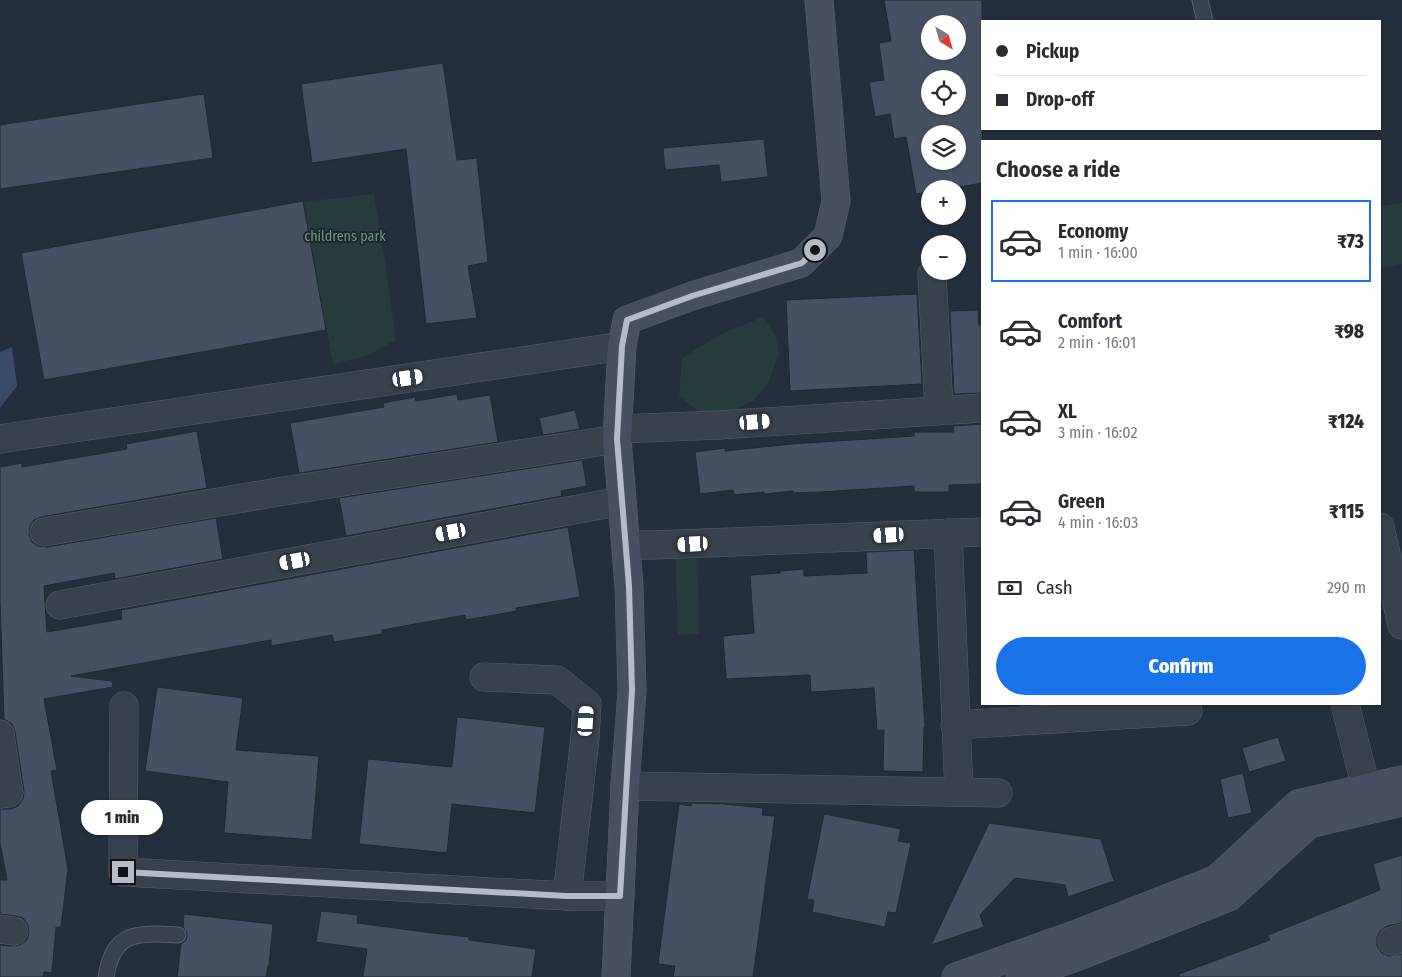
<!DOCTYPE html>
<html lang="en">
<head>
<meta charset="utf-8">
<style>
  :root { --surface:#fff; --page:#f7f7f7; --text:#2b2b33; --muted:#7c7c81; --line:#e1e1e2; --accent:#1a73e8 }
  body { margin:0; font-family:"Fira Sans Condensed",sans-serif; background:var(--page); color:var(--text); height:100vh; display:flex; flex-direction:column; font-size:19px; white-space:nowrap }
  * { box-sizing:border-box; margin:0 }
  p { font-size:16px; color:var(--muted) }
  .icon { flex:none; width:28px; height:28px; fill:none; stroke:currentColor; stroke-width:2; stroke-linecap:round; stroke-linejoin:round }
  .map { position:relative; flex:1; overflow:hidden }
  .panel { position:absolute; left:981px; top:140px; width:400px; height:565px; display:flex; flex-direction:column; background:var(--surface); border-radius:0px; box-shadow:0 1px 4px #0004 }
  .panel>* { flex:none }
  .banner { position:absolute; left:981px; top:20px; width:400px; height:110px; border-radius:0px; box-shadow:0 1px 4px #0004; display:grid; align-content:center; height:110px; padding:0 15px; background:var(--surface) }
  .needle { width:32px; rotate:143deg }
  .fabs { position:absolute; left:921px; top:15px; display:grid; gap:10px }
  .fabs a { display:grid; place-items:center; width:45px; height:45px; border-radius:50%; background:var(--surface); box-shadow:0 1px 4px #0004; font-size:25px }
  .end { position:absolute; width:22px; height:22px; margin:-11px; border:6px solid #b4bcc9; background:#111; box-shadow:0 0 0 2px #111 }
  .from { border-radius:50% }
  .bubble { position:absolute; height:35px; border-radius:18px; background:var(--surface); box-shadow:0 1px 4px #0004; font-size:16px; font-weight:800; line-height:35px; text-align:center }
  .car { position:absolute; width:15px; height:30px; margin:-15px -8px; border-radius:6px; box-shadow:0 0 4px 1px #0007; background:linear-gradient(#fff 24%,#345 0 40%,#fff 0 76%,#345 0 86%,#fff 0) }
  .banner b { display:flex; align-items:center; gap:18px; height:48px; font-size:19px }
  .banner b+b { border-top:1px solid var(--line) }
  .banner i { width:12px; height:12px; background:var(--text) }
  ul { padding:0; list-style:none }
  li { display:flex; align-items:center; gap:15px; height:82px; margin:0 10px 8px; padding:0 5px; border:2px solid transparent; border-radius:0px }
  li div { flex:1 }
  li b { display:block; font-size:19px }
  li em { font-style:normal; font-weight:800 }
  li.current { border-color:var(--accent) }
  li>.icon { width:45px; height:45px; stroke-width:1.5 }
  h2 { padding:0 15px; font-size:22px; line-height:60px }
  .pay { display:flex; align-items:center; gap:12px; height:55px; padding:0 15px; font-size:19px }
  .pay p { margin-inline-start:auto }
  .action { display:flex; gap:10px; margin-top:auto; padding:10px 15px }
  .action a { flex:1; height:58px; border-radius:30px; background:var(--accent); color:#fff; font-size:20px; font-weight:800; line-height:58px; text-align:center }
  .map>svg:first-child { display:block }
</style>
</head>
<body>
<div class="map">
<svg width="1402" height="977" viewBox="0 0 1402 977">
  <rect width="100%" height="100%" fill="#242f3e"/>
  <g fill="#263c3f">
    <path d="M 374,194 L 386,269 L 396,340 L 366,356 L 333,364 L 302,202 Z"/>
    <path d="M 1402,203 L 1402,264 L 1380,268 L 1380,206 Z"/>
    <path d="M 763,317 L 776,337 L 779,354 L 768,383 L 753,401 L 728,413 L 702,413 L 679,397 L 682,358 L 723,333 Z"/>
    <path d="M 697,550 L 699,634 L 678,635 L 675,551 Z"/>
  </g>
  <path fill="#394c67" d="M 12,347 L 17,386 L 0,408 L 0,352 Z"/>
  <g fill="#455162" stroke="#1f2835" fill-rule="evenodd">
    <path d="M 884,0 L 982,0 L 982,183 L 948,189 L 930,189 L 930,192 L 916,194 L 906,137 L 894,139 L 890,114 L 875,117 L 869,82 L 884,80 L 879,43 L 891,41 ZM 930,24 L 958,24 L 958,51 L 930,51 ZM 930,79 L 958,79 L 958,106 L 930,106 ZM 930,134 L 958,134 L 958,161 L 930,161 Z"/>
    <path d="M 443,63 L 457,160 L 477,158 L 488,262 L 468,266 L 477,318 L 426,324 L 406,149 L 312,163 L 301,84 Z"/>
    <path d="M 204,94 L 213,158 L 0,189 L 0,125 Z"/>
    <path d="M 764,139 L 768,177 L 721,182 L 719,165 L 665,170 L 663,148 Z"/>
    <path d="M 303,201 L 326,330 L 44,380 L 21,253 Z"/>
    <path d="M 917,294 L 922,384 L 790,391 L 786,300 Z"/>
    <path d="M 978,310 L 979,325 L 982,325 L 982,393 L 954,394 L 950,311 Z"/>
    <path d="M 457,394 L 458,400 L 490,395 L 498,442 L 299,473 L 290,423 L 384,407 L 383,403 L 415,397 L 416,401 Z"/>
    <path d="M 575,410 L 580,429 L 543,435 L 539,418 Z"/>
    <path d="M 982,424 L 982,484 L 949,485 L 949,492 L 914,492 L 914,486 L 820,492 L 793,493 L 793,491 L 765,494 L 764,492 L 734,495 L 733,490 L 700,494 L 695,452 L 725,448 L 725,451 L 791,444 L 914,436 L 914,432 L 954,432 L 953,426 Z"/>
    <path d="M 197,431 L 207,488 L 41,517 L 34,520 L 30,526 L 29,535 L 32,542 L 38,546 L 47,547 L 216,518 L 223,559 L 115,579 L 114,573 L 44,586 L 47,632 L 122,619 L 121,610 L 568,527 L 580,597 L 516,608 L 517,611 L 466,620 L 465,615 L 382,630 L 382,634 L 334,642 L 332,635 L 271,646 L 271,640 L 71,676 L 112,681 L 113,687 L 44,699 L 57,770 L 51,771 L 68,869 L 61,927 L 56,927 L 52,973 L 44,972 L 43,977 L 0,977 L 0,945 L 12,946 L 20,945 L 27,940 L 29,933 L 28,925 L 23,918 L 16,916 L 0,914 L 0,880 L 7,880 L 0,843 L 0,809 L 11,809 L 18,806 L 23,799 L 24,791 L 15,732 L 12,724 L 4,719 L 0,600 L 0,467 L 22,463 L 22,467 L 127,449 L 126,444 Z"/>
    <path d="M 582,460 L 587,486 L 561,491 L 562,496 L 346,536 L 339,498 Z"/>
    <path d="M 914,550 L 925,727 L 924,727 L 923,772 L 883,771 L 884,730 L 877,731 L 874,688 L 811,692 L 810,675 L 726,679 L 723,636 L 754,633 L 750,575 L 780,573 L 780,571 L 804,569 L 804,576 L 867,573 L 866,552 Z"/>
    <path d="M 157,687 L 243,698 L 236,750 L 319,756 L 312,840 L 224,833 L 228,782 L 145,771 Z"/>
    <path d="M 457,717 L 545,727 L 535,813 L 452,804 L 447,853 L 359,844 L 368,759 L 452,767 Z"/>
    <path d="M 1278,737 L 1286,761 L 1249,772 L 1242,748 Z"/>
    <path d="M 1243,773 L 1252,813 L 1228,818 L 1220,779 Z"/>
    <path d="M 691,803 L 724,804 L 763,808 L 762,815 L 775,816 L 753,977 L 673,977 L 675,966 L 658,964 L 679,804 L 691,806 Z"/>
    <path d="M 824,814 L 901,829 L 898,841 L 911,843 L 896,913 L 888,912 L 885,927 L 812,912 L 814,900 L 807,899 Z"/>
    <path d="M 989,823 L 1101,839 L 1114,881 L 1068,897 L 1065,885 L 1015,878 L 980,915 L 984,927 L 931,945 Z"/>
    <path d="M 1402,855 L 1402,923 L 1387,926 L 1380,931 L 1377,938 L 1377,946 L 1382,953 L 1389,956 L 1402,954 L 1402,977 L 1179,977 L 1179,974 L 1270,940 L 1268,935 L 1380,890 L 1373,864 Z"/>
    <path d="M 321,911 L 358,915 L 357,923 L 432,933 L 469,937 L 469,940 L 536,949 L 532,977 L 363,977 L 367,949 L 316,942 Z"/>
    <path d="M 184,914 L 273,924 L 269,966 L 268,965 L 266,977 L 177,977 L 181,944 L 186,940 L 187,936 L 186,931 L 183,927 Z"/>
  </g>
  <g fill="none" stroke-linecap="round" stroke-linejoin="round">
    <defs>
      <g id="lane">
        <path d="M 1200,0 L 1205,21"/>
        <path d="M 106,977 C 113,930 138,933 178,935"/>
      </g>
      <g id="street">
        <path d="M 932,274 L 939,410"/>
        <path d="M 618,429 L 719,425 L 982,408"/>
        <path d="M 0,439 L 622,346"/>
        <path d="M 1380,527 L 1402,625"/>
        <path d="M 44,532 L 278,492 L 617,439"/>
        <path d="M 948,533 L 959,792"/>
        <path d="M 626,545 L 654,545 L 982,532"/>
        <path d="M 60,605 L 622,501"/>
        <path d="M 484,677 L 557,680 L 587,704 L 585,738 L 567,896"/>
        <path d="M 1345,704 L 1366,788"/>
        <path d="M 124,706 L 123,872 L 567,896 L 620,896"/>
        <path d="M 955,725 L 1188,711"/>
        <path d="M 0,734 L 9,793 L 0,794"/>
        <path d="M 625,786 L 998,793"/>
        <path d="M 0,929 L 14,931"/>
        <path d="M 1392,941 L 1402,938"/>
      </g>
      <g id="secondary">
        <path d="M 616,977 L 625,786 L 632,690 L 629,586 L 617,439 L 622,346 L 627,320 L 692,296 L 801,263 L 828,236 L 836,201 L 819,0"/>
        <path d="M 956,977 L 1077,934 L 1217,879 L 1298,804 L 1402,780"/>
        <path d="M 1020,977 L 1084,954 L 1229,897 L 1309,824 L 1402,802"/>
      </g>
    </defs>
    <use href="#lane" stroke="#565f6c" stroke-width="17"/>
    <use href="#street" stroke="#565f6c" stroke-width="29"/>
    <use href="#secondary" stroke="#565f6c" stroke-width="29"/>
    <use href="#lane" stroke="#38414e" stroke-width="15"/>
    <use href="#street" stroke="#38414e" stroke-width="28"/>
    <use href="#secondary" stroke="#465061" stroke-width="28"/>
  </g>
  <g fill="none" stroke-linecap="round" stroke-linejoin="round">
    <path stroke="#b4bcc9" stroke-width="6" d="M 123,872 L 567,896 L 620,896 L 632,690 L 629,586 L 617,439 L 622,346 L 627,320 L 692,296 L 802,263 L 815,250"/>
  </g>
  <g text-anchor="middle" dominant-baseline="central" stroke-width="4" stroke-linejoin="round" paint-order="stroke">
    <g font-size="14" fill="#6b9a76" stroke="#1d2633">
      <text x="345" y="236">childrens park</text>
    </g>
  </g>
</svg>
<div class="fabs">
<a><svg class="needle" viewBox="-14 -14 28 28"><path d="M0-13l5 13h-10z" fill="#e53935"/><path d="M0 13l5-13h-10z" fill="#7c7c81"/></svg></a>
<a><svg class="icon" aria-label="locate" viewBox="0 0 24 24"><circle cx="12" cy="12" r="6"/><path d="M12 2v4M12 18v4M2 12h4M18 12h4"/></svg></a>
<a><svg class="icon" aria-label="layers" viewBox="0 0 24 24"><path d="M12 4l9 5-9 5-9-5zM3 14l9 5 9-5"/></svg></a>
<a>+</a>
<a>−</a>
</div>
<i class="end from" style="left:815px;top:250px"></i>
<i class="end" style="left:123px;top:872px"></i>
<div class="bubble" style="left:81px;top:800px;width:82px">1 min</div>
<i class="car" style="left:408px;top:378px;rotate:82deg"></i>
<i class="car" style="left:755px;top:422px;rotate:86deg"></i>
<i class="car" style="left:451px;top:532px;rotate:259deg"></i>
<i class="car" style="left:889px;top:535px;rotate:267deg"></i>
<i class="car" style="left:693px;top:544px;rotate:267deg"></i>
<i class="car" style="left:295px;top:561px;rotate:260deg"></i>
<i class="car" style="left:586px;top:721px;rotate:4deg"></i>
<div class="banner">
<b><i class="from"></i>Pickup</b>
<b><i></i>Drop-off</b>
</div>
<section class="panel">
<h2>Choose a ride</h2>
<ul>
<li class="current"><svg class="icon" aria-label="car" viewBox="0 0 24 24"><path d="M5 17H2v-5l4-1 3-4h7l3 4 3 1v5h-3M9 17h6M6 11h13"/><circle cx="7" cy="17" r="2"/><circle cx="17" cy="17" r="2"/></svg><div><b>Economy</b><p>1 min · 16:00</p></div><em>₹73</em></li>
<li><svg class="icon" aria-label="car" viewBox="0 0 24 24"><path d="M5 17H2v-5l4-1 3-4h7l3 4 3 1v5h-3M9 17h6M6 11h13"/><circle cx="7" cy="17" r="2"/><circle cx="17" cy="17" r="2"/></svg><div><b>Comfort</b><p>2 min · 16:01</p></div><em>₹98</em></li>
<li><svg class="icon" aria-label="car" viewBox="0 0 24 24"><path d="M5 17H2v-5l4-1 3-4h7l3 4 3 1v5h-3M9 17h6M6 11h13"/><circle cx="7" cy="17" r="2"/><circle cx="17" cy="17" r="2"/></svg><div><b>XL</b><p>3 min · 16:02</p></div><em>₹124</em></li>
<li><svg class="icon" aria-label="car" viewBox="0 0 24 24"><path d="M5 17H2v-5l4-1 3-4h7l3 4 3 1v5h-3M9 17h6M6 11h13"/><circle cx="7" cy="17" r="2"/><circle cx="17" cy="17" r="2"/></svg><div><b>Green</b><p>4 min · 16:03</p></div><em>₹115</em></li>
</ul>
<div class="pay"><svg class="icon" aria-label="cash" viewBox="0 0 24 24"><path d="M3 7h18v10H3z"/><circle cx="12" cy="12" r="2"/></svg>Cash<p>290 m</p></div>
<div class="action"><a>Confirm</a></div>
</section>
</div>
</body>
</html>
